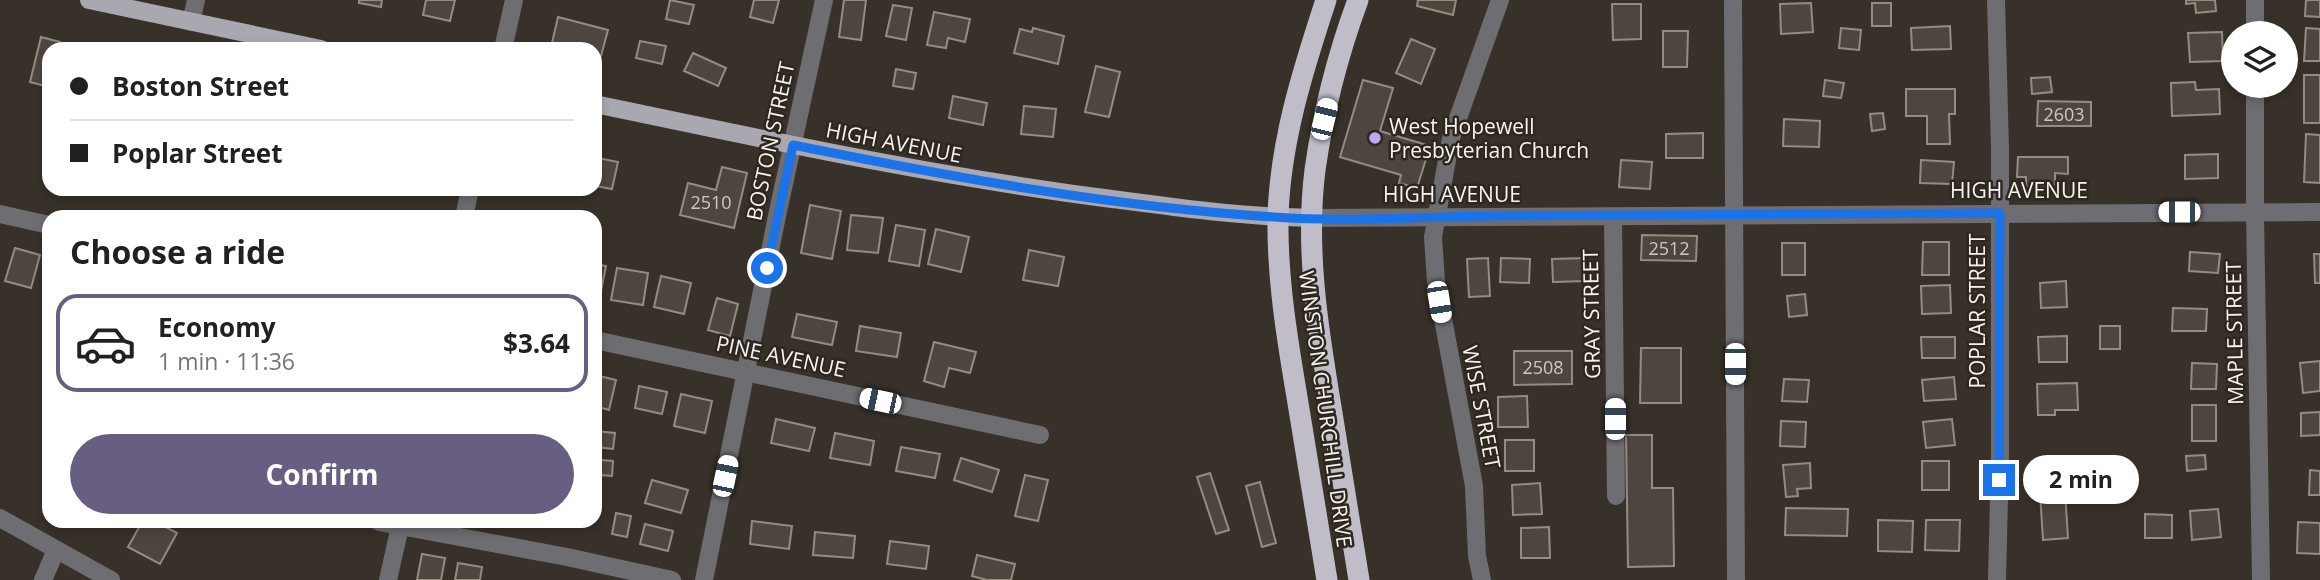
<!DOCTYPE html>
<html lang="en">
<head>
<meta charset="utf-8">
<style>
  :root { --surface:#fff; --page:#f2f2f2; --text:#202124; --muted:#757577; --line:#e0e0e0; --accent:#675e82 }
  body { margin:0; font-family:"Open Sans",sans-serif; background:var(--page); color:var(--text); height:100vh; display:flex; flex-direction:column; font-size:26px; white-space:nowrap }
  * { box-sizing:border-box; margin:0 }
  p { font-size:23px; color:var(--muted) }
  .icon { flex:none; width:38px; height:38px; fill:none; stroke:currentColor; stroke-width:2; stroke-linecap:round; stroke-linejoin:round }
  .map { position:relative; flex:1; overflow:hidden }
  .sheet { position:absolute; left:42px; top:210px; width:560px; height:318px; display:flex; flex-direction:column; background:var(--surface); border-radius:21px; box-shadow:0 4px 10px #0003 }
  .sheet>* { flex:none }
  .hud { position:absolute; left:42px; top:42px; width:560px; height:154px; border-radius:21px; box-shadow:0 4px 10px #0003; display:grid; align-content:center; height:154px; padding:0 28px; background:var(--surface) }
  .tools { position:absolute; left:2221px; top:21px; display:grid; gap:14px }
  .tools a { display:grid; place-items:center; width:77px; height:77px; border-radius:50%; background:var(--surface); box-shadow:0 4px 10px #0003; font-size:35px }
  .end { position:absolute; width:32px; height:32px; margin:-16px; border:9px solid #1a73e8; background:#fff; box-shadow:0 0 0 4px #fff }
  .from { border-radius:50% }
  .bubble { position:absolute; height:49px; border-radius:24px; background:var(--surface); box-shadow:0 4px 10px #0003; font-size:23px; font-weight:700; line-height:49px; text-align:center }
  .car { position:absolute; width:21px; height:42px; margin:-21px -10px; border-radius:9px; box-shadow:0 0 5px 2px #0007; background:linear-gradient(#fff 24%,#345 0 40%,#fff 0 76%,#345 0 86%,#fff 0) }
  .hud b { display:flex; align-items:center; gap:24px; height:66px; font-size:26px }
  .hud b+b { border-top:2px solid var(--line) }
  .hud i { width:18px; height:18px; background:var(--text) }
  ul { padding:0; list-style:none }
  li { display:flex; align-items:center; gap:21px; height:98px; margin:0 14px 10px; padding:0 14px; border:4px solid transparent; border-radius:21px }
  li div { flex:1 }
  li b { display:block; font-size:26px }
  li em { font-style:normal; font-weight:700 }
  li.selected { border-color:var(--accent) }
  li>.icon { width:63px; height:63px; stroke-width:1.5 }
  h2 { padding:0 28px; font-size:32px; line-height:84px }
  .primary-button { display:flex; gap:14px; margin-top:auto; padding:14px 28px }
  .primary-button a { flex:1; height:80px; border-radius:42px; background:var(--accent); color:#fff; font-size:28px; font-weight:700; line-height:80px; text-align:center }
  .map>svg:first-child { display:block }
</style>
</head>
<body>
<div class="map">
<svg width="2320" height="580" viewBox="0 0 2320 580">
  <rect width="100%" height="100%" fill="#383129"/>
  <g fill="#4e463e" stroke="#948c83" stroke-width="2">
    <path d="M 359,0 L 382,0 L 381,7 L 359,3 Z"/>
    <path d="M 426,0 L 455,0 L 450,21 L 423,15 Z"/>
    <path d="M 670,0 L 694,5 L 689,24 L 666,19 Z"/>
    <path d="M 754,0 L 779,0 L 773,23 L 750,17 Z"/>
    <path d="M 844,0 L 866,0 L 861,40 L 839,37 Z"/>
    <path d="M 1418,0 L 1456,0 L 1453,15 L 1417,6 Z"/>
    <path d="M 2186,0 L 2215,0 L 2216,11 L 2196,13 L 2195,3 L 2186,4 Z"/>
    <path d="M 2306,0 L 2320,0 L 2320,17 L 2305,16 Z"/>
    <path d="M 1811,3 L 1813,32 L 1781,34 L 1780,4 Z"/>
    <rect x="1872" y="3" width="19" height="23"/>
    <path d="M 1612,4 L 1641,4 L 1641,39 L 1613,40 Z"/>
    <path d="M 893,5 L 912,8 L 906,40 L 886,36 Z"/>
    <path d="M 934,12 L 970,19 L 965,42 L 948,38 L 946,48 L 927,45 Z"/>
    <path d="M 558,17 L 608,30 L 601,56 L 595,54 L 595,49 L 575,49 L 552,43 Z"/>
    <path d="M 1950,26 L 1951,49 L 1912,50 L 1911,28 Z"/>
    <path d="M 1033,28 L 1064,36 L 1058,64 L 1014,53 L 1020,29 L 1032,32 Z"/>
    <path d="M 1841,28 L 1861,30 L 1859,50 L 1839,48 Z"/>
    <path d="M 2306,28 L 2320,29 L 2320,61 L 2304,61 Z"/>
    <path d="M 1663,31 L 1688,31 L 1687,67 L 1663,67 Z"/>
    <path d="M 2222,32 L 2223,61 L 2190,62 L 2188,33 Z"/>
    <path d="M 41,37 L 60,42 L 58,49 L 49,49 L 49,87 L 30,82 Z"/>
    <path d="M 1411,39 L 1435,49 L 1421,84 L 1396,73 Z"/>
    <path d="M 640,41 L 666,46 L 662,64 L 636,58 Z"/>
    <path d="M 693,53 L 726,68 L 718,86 L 684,71 Z"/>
    <path d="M 1096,66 L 1120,72 L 1109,117 L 1085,112 Z"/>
    <path d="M 896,69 L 916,73 L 913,89 L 893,86 Z"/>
    <rect x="2304" y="75" width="16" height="48"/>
    <path d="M 2050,77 L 2052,92 L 2032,94 L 2031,78 Z"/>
    <path d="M 1363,80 L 1393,88 L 1380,131 L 1430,146 L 1417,188 L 1399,183 L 1401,175 L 1340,157 Z"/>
    <path d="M 1825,80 L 1844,83 L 1841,98 L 1823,96 Z"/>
    <path d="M 2195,82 L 2196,90 L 2219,89 L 2220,114 L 2172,116 L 2171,83 Z"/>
    <path d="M 1906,89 L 1955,89 L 1955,114 L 1949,114 L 1950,144 L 1927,144 L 1927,116 L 1906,116 Z"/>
    <path d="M 953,96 L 987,103 L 983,125 L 949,118 Z"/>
    <path d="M 2038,101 L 2091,102 L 2091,126 L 2037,126 Z"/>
    <path d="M 1024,106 L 1056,109 L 1053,137 L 1021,134 Z"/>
    <path d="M 1883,113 L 1885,129 L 1872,131 L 1870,114 Z"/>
    <path d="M 1784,119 L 1820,121 L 1819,147 L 1783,146 Z"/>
    <path d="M 1703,133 L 1703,158 L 1666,158 L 1666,134 Z"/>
    <path d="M 2306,134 L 2320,135 L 2320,183 L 2304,182 Z"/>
    <path d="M 2218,154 L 2218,178 L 2185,179 L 2185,155 Z"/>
    <path d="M 2018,157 L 2068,157 L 2068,174 L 2055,173 L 2055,187 L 2026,186 L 2026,177 L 2017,177 Z"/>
    <path d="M 598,158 L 618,162 L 612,189 L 595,186 L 595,171 Z"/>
    <path d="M 1621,160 L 1652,162 L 1650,189 L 1619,187 Z"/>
    <path d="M 1921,160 L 1954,162 L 1952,184 L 1920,183 Z"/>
    <path d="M 722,167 L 747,173 L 734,228 L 680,215 L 688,183 L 716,190 Z"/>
    <path d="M 810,205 L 841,211 L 832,259 L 801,253 Z"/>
    <path d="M 851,215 L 883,218 L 878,253 L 847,250 Z"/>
    <path d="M 896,225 L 925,230 L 919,266 L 889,261 Z"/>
    <path d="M 936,229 L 969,237 L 961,272 L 928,264 Z"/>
    <path d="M 1642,235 L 1697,236 L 1696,261 L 1641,260 Z"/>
    <path d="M 1923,242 L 1949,242 L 1949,275 L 1922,275 Z"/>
    <rect x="1782" y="243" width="23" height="32"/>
    <path d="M 15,248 L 40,255 L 31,288 L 5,281 Z"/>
    <path d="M 1029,250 L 1064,257 L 1058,286 L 1023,280 Z"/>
    <path d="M 2190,252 L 2220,254 L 2218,273 L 2189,271 Z"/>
    <path d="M 2314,254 L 2320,254 L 2320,283 L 2315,283 Z"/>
    <path d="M 1488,258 L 1490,296 L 1469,297 L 1467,259 Z"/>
    <path d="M 1501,258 L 1530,259 L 1529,283 L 1500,282 Z"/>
    <path d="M 1586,258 L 1586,281 L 1553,282 L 1552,259 Z"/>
    <path d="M 595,264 L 606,266 L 600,296 L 595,295 Z"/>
    <path d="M 617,268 L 648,273 L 643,305 L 611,300 Z"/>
    <path d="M 661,276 L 691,283 L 684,314 L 654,307 Z"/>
    <path d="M 2066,281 L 2067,307 L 2041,308 L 2040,283 Z"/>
    <path d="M 1950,285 L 1951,313 L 1922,314 L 1921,286 Z"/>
    <path d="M 1805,294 L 1807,315 L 1789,317 L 1787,296 Z"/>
    <path d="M 717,298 L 738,304 L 730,336 L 708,330 Z"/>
    <path d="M 2173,308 L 2207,309 L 2206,331 L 2172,331 Z"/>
    <path d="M 797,314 L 837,322 L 832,345 L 792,337 Z"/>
    <path d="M 860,326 L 901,333 L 897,357 L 856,351 Z"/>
    <rect x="2100" y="326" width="20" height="23"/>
    <path d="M 2067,336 L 2067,362 L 2039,362 L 2038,337 Z"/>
    <path d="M 1921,337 L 1955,337 L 1955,358 L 1922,358 Z"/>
    <path d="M 934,342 L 976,352 L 970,373 L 949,368 L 944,387 L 924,381 Z"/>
    <path d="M 1641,348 L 1681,348 L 1681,403 L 1640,403 Z"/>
    <path d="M 1514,351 L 1572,351 L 1572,384 L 1514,385 Z"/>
    <path d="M 2320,361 L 2320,391 L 2303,393 L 2300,363 Z"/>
    <path d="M 2192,363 L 2217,364 L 2216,389 L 2191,389 Z"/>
    <path d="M 595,375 L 616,380 L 609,410 L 595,406 Z"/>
    <path d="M 1954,377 L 1956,399 L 1924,401 L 1922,380 Z"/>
    <path d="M 1784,379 L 1809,380 L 1807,402 L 1782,401 Z"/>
    <path d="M 2077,383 L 2078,410 L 2055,410 L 2055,415 L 2038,415 L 2037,384 Z"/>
    <path d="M 639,386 L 667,392 L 662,414 L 635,408 Z"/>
    <path d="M 681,394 L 712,401 L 705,433 L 674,426 Z"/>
    <path d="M 1527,396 L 1528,427 L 1498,427 L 1498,397 Z"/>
    <rect x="2192" y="405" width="24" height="36"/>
    <path d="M 2320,412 L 2320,435 L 2301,436 L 2301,413 Z"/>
    <path d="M 776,419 L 815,428 L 809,451 L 771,443 Z"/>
    <path d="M 1952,419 L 1955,445 L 1926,448 L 1923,422 Z"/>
    <path d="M 1781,421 L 1806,422 L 1805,447 L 1780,446 Z"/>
    <path d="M 595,431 L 615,433 L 613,449 L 595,447 Z"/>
    <path d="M 835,433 L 874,441 L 870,465 L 830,458 Z"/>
    <path d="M 1626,435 L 1652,435 L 1652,488 L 1673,488 L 1674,566 L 1628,567 Z"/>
    <rect x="1505" y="440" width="29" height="31"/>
    <path d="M 901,447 L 940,454 L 935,478 L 896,471 Z"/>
    <path d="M 2205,455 L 2206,469 L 2187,471 L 2186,456 Z"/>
    <path d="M 961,458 L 999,470 L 992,492 L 954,480 Z"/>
    <path d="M 601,460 L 613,461 L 612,476 L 600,475 Z"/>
    <rect x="1922" y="461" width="27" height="29"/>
    <path d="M 1810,463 L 1811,488 L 1797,489 L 1798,496 L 1786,497 L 1783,465 Z"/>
    <path d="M 2310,470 L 2320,471 L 2320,495 L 2309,495 Z"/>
    <path d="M 1210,473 L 1229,530 L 1216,534 L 1197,477 Z"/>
    <path d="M 1025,475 L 1048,480 L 1038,521 L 1015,516 Z"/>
    <path d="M 652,480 L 688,490 L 681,513 L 645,503 Z"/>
    <path d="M 1260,482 L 1276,543 L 1262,547 L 1246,486 Z"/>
    <path d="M 1540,483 L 1542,514 L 1513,515 L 1512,485 Z"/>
    <path d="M 2065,491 L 2068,538 L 2043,540 L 2040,493 Z"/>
    <path d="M 1786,508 L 1848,509 L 1847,536 L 1785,535 Z"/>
    <path d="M 2218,509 L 2221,537 L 2192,540 L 2190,511 Z"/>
    <path d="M 616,513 L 631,516 L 627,537 L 612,534 Z"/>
    <path d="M 2145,514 L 2172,515 L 2172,538 L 2145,538 Z"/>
    <path d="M 1878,520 L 1913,521 L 1912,552 L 1878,551 Z"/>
    <path d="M 1926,520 L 1960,520 L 1959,551 L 1925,550 Z"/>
    <path d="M 752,521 L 792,526 L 789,549 L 750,544 Z"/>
    <path d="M 142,522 L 156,522 L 177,533 L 160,564 L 128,547 Z"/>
    <path d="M 2298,522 L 2320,523 L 2320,554 L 2297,553 Z"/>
    <path d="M 645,524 L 673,531 L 668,551 L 640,544 Z"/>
    <path d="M 1549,527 L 1550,558 L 1521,558 L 1521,528 Z"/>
    <path d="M 815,532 L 855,536 L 853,558 L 813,555 Z"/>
    <path d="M 890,541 L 929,546 L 926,569 L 887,564 Z"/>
    <path d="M 422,554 L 445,558 L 441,580 L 417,580 Z"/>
    <path d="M 977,555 L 1015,564 L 1011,580 L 987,580 L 972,576 Z"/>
    <path d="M 458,563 L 482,567 L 480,580 L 455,580 Z"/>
  </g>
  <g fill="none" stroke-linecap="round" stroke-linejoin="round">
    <g stroke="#6e6d72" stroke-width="18">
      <path d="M 1733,0 L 1736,580"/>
      <path d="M 1996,0 L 2000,149 L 2000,456 L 1997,580"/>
      <path d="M 191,22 L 196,0"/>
      <path d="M 2255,33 L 2255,0"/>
      <path d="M 503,49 L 514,0"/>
      <path d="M 2255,86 L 2255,212 L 2261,580"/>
      <path d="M 0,214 L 49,225"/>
      <path d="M 464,217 L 470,189"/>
      <path d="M 1613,217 L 1616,496"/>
      <path d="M 1313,218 L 2320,212"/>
      <path d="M 595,340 L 1040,435"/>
      <path d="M 0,518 L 111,580"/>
      <path d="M 379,522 L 567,557 L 672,580"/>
      <path d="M 43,580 L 56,550"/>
      <path d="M 388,580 L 401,522"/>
      <path d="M 704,580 L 777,216 L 824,0"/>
      <path d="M 1482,580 L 1477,556 L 1474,486 L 1436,281 L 1433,237 L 1451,138 L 1500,0"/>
    </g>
    <g stroke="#a9a7b0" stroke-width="18">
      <path d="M 89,0 L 321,49"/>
      <path d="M 595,104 C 767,140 938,177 1112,199 C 1179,208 1245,217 1313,218"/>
    </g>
    <g stroke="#c0bdc9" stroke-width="21">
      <path d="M 1326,0 C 1303,70 1280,142 1278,217 C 1277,277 1287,338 1297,397 C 1307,458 1317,519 1327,580"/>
      <path d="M 1358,0 C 1338,54 1323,113 1315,170 C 1305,249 1318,329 1331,407 C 1340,465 1350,522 1359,580"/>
    </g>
  </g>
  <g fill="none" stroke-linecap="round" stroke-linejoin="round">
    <path stroke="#1a73e8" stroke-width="9" d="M 767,268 L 793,145 C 952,177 1112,207 1274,217 C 1345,222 1417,217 1488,216 C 1658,216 1829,214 2000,213 L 1999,480"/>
  </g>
  <circle fill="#bea9f4" stroke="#2e2720" stroke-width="2.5" cx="1375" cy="138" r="7"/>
  <g text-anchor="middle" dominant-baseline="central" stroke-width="5" stroke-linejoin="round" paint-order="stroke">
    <g font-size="18" fill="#cec8c2">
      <text x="2064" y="114">2603</text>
      <text x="711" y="202">2510</text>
      <text x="1669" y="248">2512</text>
      <text x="1543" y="367">2508</text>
    </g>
    <g font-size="21" fill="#f8f3ee" stroke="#2e2720" text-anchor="start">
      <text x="1389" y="126">West Hopewell<tspan x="1389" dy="24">Presbyterian Church</tspan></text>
    </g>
    <g font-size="21" fill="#f8f3ee" stroke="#2e2720">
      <text transform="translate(770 141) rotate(-78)">BOSTON STREET</text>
      <text transform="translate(894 142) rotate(11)">HIGH AVENUE</text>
      <text x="2019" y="190">HIGH AVENUE</text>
      <text x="1452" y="194">HIGH AVENUE</text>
      <text transform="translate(1977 311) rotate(-90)">POPLAR STREET</text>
      <text transform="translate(1591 314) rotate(-91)">GRAY STREET</text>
      <text transform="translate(2234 333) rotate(-91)">MAPLE STREET</text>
      <text transform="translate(781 356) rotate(12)">PINE AVENUE</text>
      <text transform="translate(1482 407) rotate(79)">WISE STREET</text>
      <text transform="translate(1326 409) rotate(82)">WINSTON CHURCHILL DRIVE</text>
    </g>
  </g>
</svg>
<div class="tools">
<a><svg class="icon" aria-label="layers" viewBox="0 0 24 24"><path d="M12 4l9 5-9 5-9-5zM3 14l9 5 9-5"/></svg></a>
</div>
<i class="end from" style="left:767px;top:268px"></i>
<i class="end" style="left:1999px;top:480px"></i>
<div class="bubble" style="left:2023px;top:455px;width:116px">2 min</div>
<i class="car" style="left:1324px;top:119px;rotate:14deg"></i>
<i class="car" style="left:2179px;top:212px;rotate:270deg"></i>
<i class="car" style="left:1439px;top:302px;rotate:171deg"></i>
<i class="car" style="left:1735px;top:364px;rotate:180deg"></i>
<i class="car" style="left:880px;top:401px;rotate:282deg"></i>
<i class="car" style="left:1615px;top:419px;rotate:0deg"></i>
<i class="car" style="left:725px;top:476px;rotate:12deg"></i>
<div class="hud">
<b><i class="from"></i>Boston Street</b>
<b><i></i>Poplar Street</b>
</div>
<section class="sheet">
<h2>Choose a ride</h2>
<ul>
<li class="selected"><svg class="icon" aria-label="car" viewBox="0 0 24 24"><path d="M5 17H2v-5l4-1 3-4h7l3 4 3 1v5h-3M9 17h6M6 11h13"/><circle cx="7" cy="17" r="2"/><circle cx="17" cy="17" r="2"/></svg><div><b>Economy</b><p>1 min · 11:36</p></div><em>$3.64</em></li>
</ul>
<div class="primary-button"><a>Confirm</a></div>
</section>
</div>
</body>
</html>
